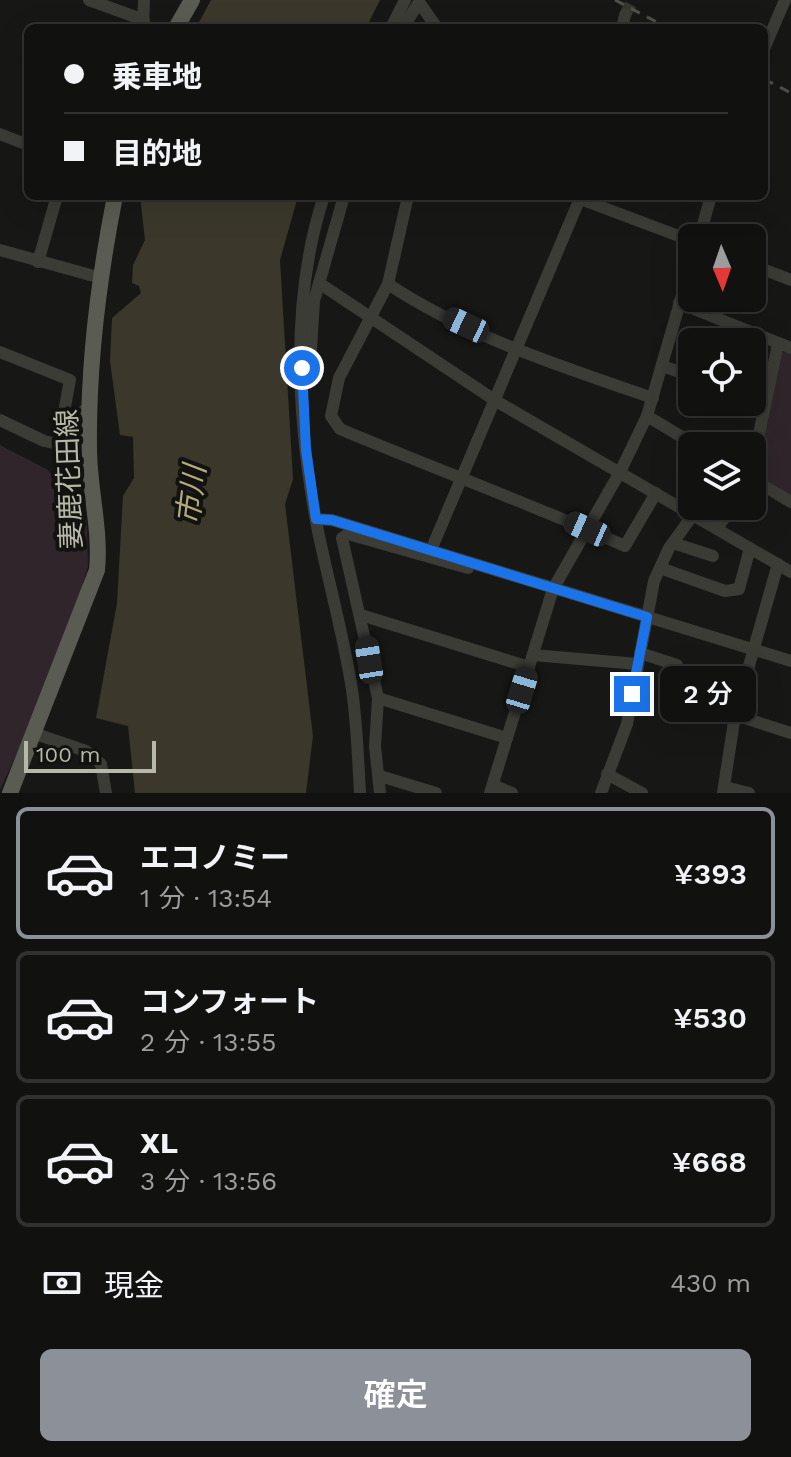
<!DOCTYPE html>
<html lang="ja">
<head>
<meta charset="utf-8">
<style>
  :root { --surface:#111110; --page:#1a1a19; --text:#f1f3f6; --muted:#9c9d9f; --line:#303130; --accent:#8c9099 }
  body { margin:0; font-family:"Work Sans","Noto Sans JP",sans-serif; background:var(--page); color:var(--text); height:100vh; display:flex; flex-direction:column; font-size:30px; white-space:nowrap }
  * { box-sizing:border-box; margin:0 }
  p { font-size:26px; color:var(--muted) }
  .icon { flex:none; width:44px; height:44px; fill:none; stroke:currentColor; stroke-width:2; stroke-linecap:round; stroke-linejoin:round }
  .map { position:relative; height:793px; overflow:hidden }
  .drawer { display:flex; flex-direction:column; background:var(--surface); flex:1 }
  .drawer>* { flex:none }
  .top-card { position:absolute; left:24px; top:24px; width:744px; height:176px; border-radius:12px; box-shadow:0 8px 32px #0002,0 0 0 2px var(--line); display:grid; align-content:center; height:176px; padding:0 40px; background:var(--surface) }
  .needle { width:52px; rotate:178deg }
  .buttons { position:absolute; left:678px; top:224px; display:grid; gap:16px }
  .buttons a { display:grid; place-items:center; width:88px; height:88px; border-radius:12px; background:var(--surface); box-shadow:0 8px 32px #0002,0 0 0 2px var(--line); font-size:40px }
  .scale { position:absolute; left:24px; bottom:20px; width:132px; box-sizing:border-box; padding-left:8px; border:4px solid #b7b8a7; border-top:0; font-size:22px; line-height:28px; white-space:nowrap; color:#b7b8a7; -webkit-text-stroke:6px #121210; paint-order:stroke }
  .end { position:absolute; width:36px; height:36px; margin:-18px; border:10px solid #1a73e8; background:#fff; box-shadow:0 0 0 4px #fff }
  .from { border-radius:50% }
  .bubble { position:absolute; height:56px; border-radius:12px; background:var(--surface); box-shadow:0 8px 32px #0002,0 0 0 2px var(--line); font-size:26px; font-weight:600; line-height:56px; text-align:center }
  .car { position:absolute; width:24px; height:48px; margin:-24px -12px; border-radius:10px; box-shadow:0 0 6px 2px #0007; background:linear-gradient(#222 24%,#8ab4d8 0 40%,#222 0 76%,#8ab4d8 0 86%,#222 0) }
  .top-card b { display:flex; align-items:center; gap:28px; height:76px; font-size:30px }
  .top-card b+b { border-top:2px solid var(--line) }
  .top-card i { width:20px; height:20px; background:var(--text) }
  ul { padding:14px 0 0; list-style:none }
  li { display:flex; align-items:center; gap:24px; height:132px; margin:0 16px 12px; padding:0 24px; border:4px solid var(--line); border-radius:12px }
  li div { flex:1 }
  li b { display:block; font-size:30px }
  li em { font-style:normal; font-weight:600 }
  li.active { border-color:var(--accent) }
  li>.icon { width:72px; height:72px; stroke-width:1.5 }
  .pay { display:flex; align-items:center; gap:20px; height:88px; padding:0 40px; font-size:30px }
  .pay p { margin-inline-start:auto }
  .primary-button { display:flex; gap:16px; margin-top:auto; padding:16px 40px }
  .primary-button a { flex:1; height:92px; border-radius:12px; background:var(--accent); color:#fff; font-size:32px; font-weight:600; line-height:92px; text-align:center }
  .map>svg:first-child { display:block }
</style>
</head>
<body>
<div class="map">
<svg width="791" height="793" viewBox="0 0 791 793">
  <rect width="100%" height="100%" fill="#171715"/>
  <g fill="#2f252b">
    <path d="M 786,351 L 791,353 L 791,497 L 757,477 L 755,470 L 780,354 Z"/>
    <path d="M 0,445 L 48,470 L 87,522 L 88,567 L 60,660 L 0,790 Z"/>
  </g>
  <g fill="#3b382b">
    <path d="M 211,0 L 380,0 L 366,28 L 196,28 Z"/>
    <path d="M 140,196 L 298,196 L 280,260 L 293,479 L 285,504 L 313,736 L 306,793 L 135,793 L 128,726 L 96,718 L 117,603 L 123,496 L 134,478 L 133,437 L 120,435 L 110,361 L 112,318 L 141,293 L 139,286 L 132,283 L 133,265 L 145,240 Z"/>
  </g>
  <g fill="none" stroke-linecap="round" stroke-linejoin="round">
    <path stroke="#373732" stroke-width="12" stroke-dasharray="12 6" stroke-linecap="butt" d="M 625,15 L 633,0"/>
    <g stroke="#3b3c36" stroke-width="12">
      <path d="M 89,0 L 144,20"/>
      <path d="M 143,25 L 144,0"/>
      <path d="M 391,28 L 405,0"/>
      <path d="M 403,28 L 419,2 L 437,28"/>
      <path d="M 622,28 L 625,15"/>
      <path d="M 764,49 L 785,0"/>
      <path d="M 0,134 L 28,145"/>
      <path d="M 324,196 C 291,296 297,414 315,516 C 326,574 343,631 352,690 C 357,724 358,758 360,793"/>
      <path d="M 408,196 L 388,284 L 339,378 L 331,416 L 340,429 C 435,469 531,504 625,546 L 656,493"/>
      <path d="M 575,197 L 692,241"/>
      <path d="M 699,238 L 711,196"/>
      <path d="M 0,250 L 101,278"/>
      <path d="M 38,262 L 57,196"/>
      <path d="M 752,265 L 791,280"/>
      <path d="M 319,283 L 496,401 L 791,572"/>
      <path d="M 388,284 C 468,337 563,367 653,398"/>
      <path d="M 679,303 L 791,348"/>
      <path d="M 0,352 L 70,380 L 58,444"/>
      <path d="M 662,366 L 692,376"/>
      <path d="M 302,368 L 310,365 L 314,301 L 344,196"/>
      <path d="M 647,416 L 697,446"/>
      <path d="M 0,420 L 44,441 L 67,446 L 79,434 L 82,412 L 88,408"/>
      <path d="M 752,467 L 778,344"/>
      <path d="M 752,479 L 791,502"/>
      <path d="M 316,519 L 332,520 L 791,661"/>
      <path d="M 717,529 L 732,506"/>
      <path d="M 673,543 L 713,556"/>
      <path d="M 431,550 L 581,196"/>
      <path d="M 660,568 L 725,591 L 739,589 L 750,548"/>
      <path d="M 361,615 L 529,667"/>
      <path d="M 640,653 L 677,665"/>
      <path d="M 533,655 L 638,664"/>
      <path d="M 378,698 L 507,738"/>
      <path d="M 735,715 L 791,733"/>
      <path d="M 36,734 L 86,751 L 101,764 L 106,793"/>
      <path d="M 607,774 L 642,793"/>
      <path d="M 380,776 L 436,793"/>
      <path d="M 493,785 L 512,793"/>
      <path d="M 725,787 L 749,793"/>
      <path d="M 380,793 L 375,746 L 378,698 L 342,538 L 348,534 L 468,568"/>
      <path d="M 490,793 L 553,589 L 620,472 L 647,416 L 692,261"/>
      <path d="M 601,793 L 627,724 L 654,581 L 669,548 L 693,515"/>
      <path d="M 723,793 L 735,715 L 778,564"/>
    </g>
    <g stroke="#5a5b52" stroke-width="16">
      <path d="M 176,28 L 192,0"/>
      <path d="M 10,793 L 97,570 C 101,529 89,489 89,448 C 88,365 99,277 115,196"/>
    </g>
    <g stroke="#505149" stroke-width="3" stroke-dasharray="10 8" stroke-linecap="butt">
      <path d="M 615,0 L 668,28"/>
      <path d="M 764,79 L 791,93"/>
    </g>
  </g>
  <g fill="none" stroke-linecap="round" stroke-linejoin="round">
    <path stroke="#1a73e8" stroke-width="10" d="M 302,368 L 306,450 L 316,519 L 332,520 L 647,617 L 632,694"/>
  </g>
  <g text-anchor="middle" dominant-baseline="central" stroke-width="8" stroke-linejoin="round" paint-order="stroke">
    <g font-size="28" fill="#b7b8a7" stroke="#121210">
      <text transform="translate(69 479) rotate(-92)">妻鹿花田線</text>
    </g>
    <g font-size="30" font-style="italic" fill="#b3a97d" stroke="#121210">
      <text transform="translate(191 495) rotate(-83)">市川</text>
    </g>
  </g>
</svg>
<div class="buttons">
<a><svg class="needle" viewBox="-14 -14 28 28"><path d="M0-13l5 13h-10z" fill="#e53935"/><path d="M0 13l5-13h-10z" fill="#9c9d9f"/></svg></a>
<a><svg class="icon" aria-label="locate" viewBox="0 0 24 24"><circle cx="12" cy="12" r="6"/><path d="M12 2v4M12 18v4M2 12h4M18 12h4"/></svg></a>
<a><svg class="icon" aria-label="layers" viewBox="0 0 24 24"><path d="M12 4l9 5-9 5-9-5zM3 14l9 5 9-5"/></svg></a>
</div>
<div class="scale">100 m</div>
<i class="end from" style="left:302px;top:368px"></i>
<i class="end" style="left:632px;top:694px"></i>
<div class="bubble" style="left:660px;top:666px;width:96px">2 分</div>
<i class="car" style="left:466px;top:325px;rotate:295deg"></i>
<i class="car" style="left:587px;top:529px;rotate:294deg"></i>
<i class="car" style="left:369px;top:660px;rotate:351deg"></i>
<i class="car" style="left:522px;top:690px;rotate:17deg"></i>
<div class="top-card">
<b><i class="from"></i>乗車地</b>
<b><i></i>目的地</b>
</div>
</div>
<section class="drawer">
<ul>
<li class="active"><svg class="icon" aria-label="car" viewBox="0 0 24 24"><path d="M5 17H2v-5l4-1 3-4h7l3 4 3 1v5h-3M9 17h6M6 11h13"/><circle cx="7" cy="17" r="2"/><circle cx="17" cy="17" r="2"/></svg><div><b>エコノミー</b><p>1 分 · 13:54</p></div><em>¥393</em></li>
<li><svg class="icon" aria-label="car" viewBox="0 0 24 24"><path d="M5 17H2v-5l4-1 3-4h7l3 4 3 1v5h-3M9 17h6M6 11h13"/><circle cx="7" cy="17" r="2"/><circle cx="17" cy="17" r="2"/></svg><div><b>コンフォート</b><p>2 分 · 13:55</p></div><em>¥530</em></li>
<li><svg class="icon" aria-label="car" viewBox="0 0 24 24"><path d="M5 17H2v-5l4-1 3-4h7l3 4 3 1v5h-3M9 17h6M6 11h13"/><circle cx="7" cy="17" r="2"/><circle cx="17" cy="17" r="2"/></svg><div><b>XL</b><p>3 分 · 13:56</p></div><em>¥668</em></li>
</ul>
<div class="pay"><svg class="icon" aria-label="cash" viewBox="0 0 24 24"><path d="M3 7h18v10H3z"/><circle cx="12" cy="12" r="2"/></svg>現金<p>430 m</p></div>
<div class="primary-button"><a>確定</a></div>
</section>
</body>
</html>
